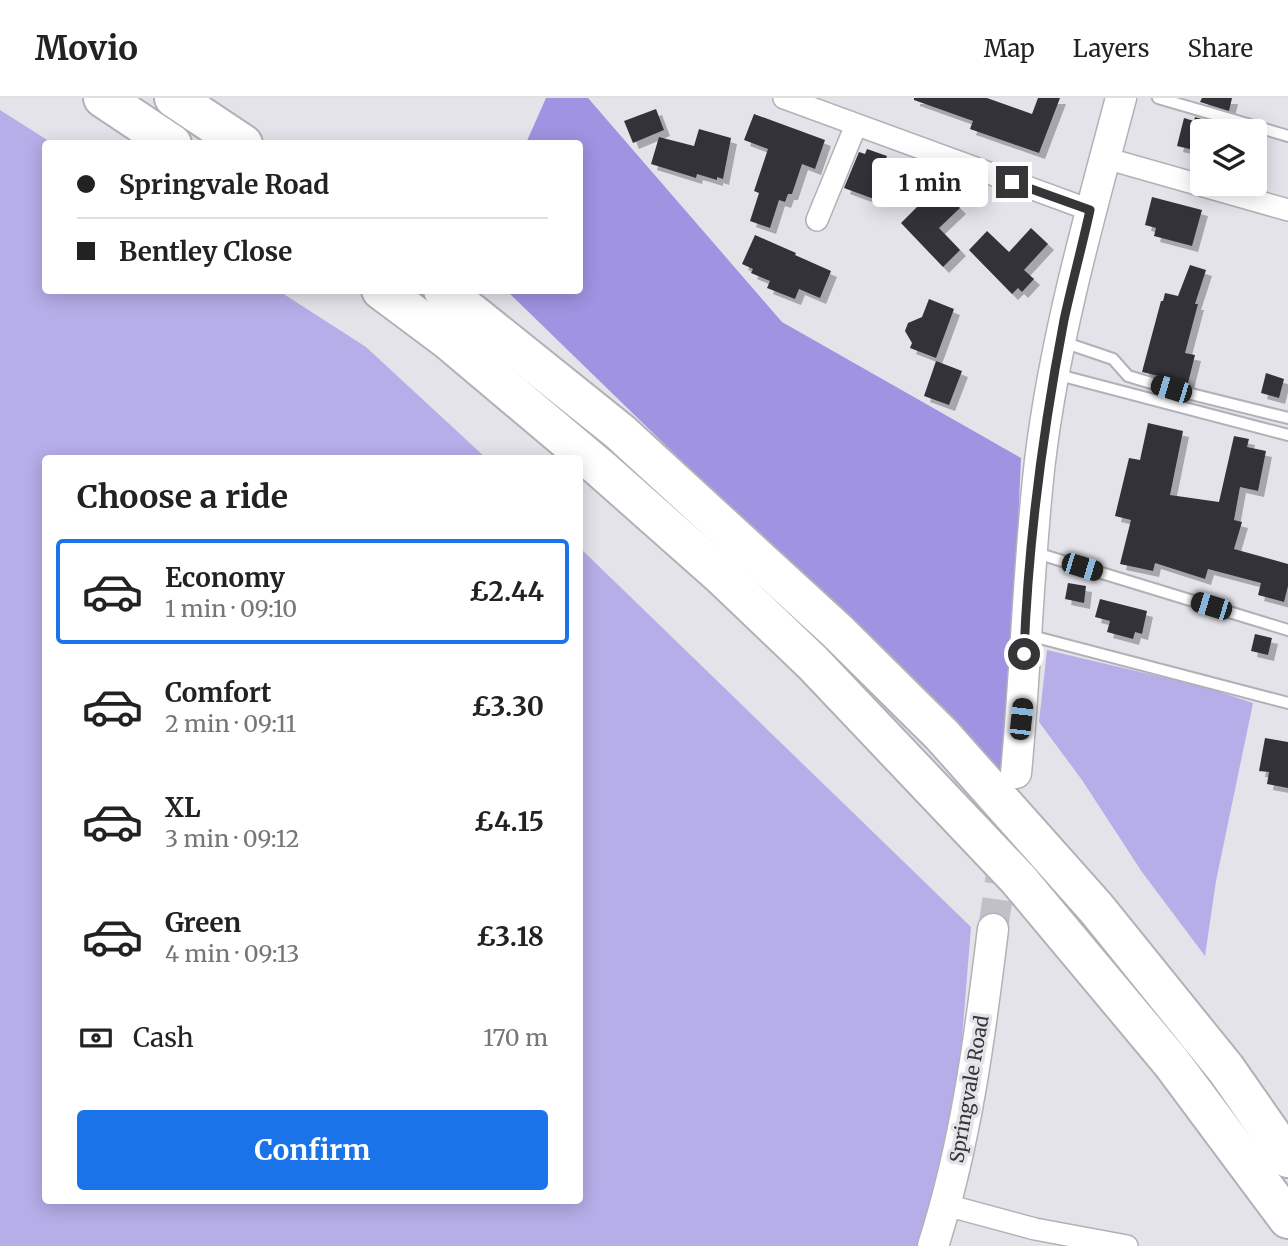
<!DOCTYPE html>
<html lang="en">
<head>
<meta charset="utf-8">
<style>
  :root { --surface:#fff; --page:#f2f2f2; --text:#222; --muted:#767676; --line:#e0e0e0; --accent:#1a73e8 }
  body { margin:0; font-family:Merriweather,serif; background:var(--page); color:var(--text); height:100vh; display:flex; flex-direction:column; font-size:26px; white-space:nowrap }
  * { box-sizing:border-box; margin:0 }
  p { font-size:23px; color:var(--muted) }
  .icon { flex:none; width:38px; height:38px; fill:none; stroke:currentColor; stroke-width:2; stroke-linecap:round; stroke-linejoin:round }
  .map { position:relative; flex:1; overflow:hidden }
  .details { position:absolute; left:42px; top:357px; width:541px; height:749px; display:flex; flex-direction:column; background:var(--surface); border-radius:7px; box-shadow:0 4px 18px #0003 }
  .details>* { flex:none }
  .guide { position:absolute; left:42px; top:42px; width:541px; height:154px; border-radius:7px; box-shadow:0 4px 18px #0003; display:grid; align-content:center; height:154px; padding:0 35px; background:var(--surface) }
  .fabs { position:absolute; left:1190px; top:21px; display:grid; gap:14px }
  .fabs a { display:grid; place-items:center; width:77px; height:77px; border-radius:7px; background:var(--surface); box-shadow:0 4px 18px #0003; font-size:35px }
  .end { position:absolute; width:32px; height:32px; margin:-16px; border:9px solid #363638; background:#fff; box-shadow:0 0 0 4px #fff }
  .from { border-radius:50% }
  .bubble { position:absolute; height:49px; border-radius:7px; background:var(--surface); box-shadow:0 4px 18px #0003; font-size:23px; font-weight:700; line-height:49px; text-align:center }
  .car { position:absolute; width:21px; height:42px; margin:-21px -10px; border-radius:9px; box-shadow:0 0 5px 2px #0007; background:linear-gradient(#222 24%,#8ab4d8 0 40%,#222 0 76%,#8ab4d8 0 86%,#222 0) }
  .guide b { display:flex; align-items:center; gap:24px; height:66px; font-size:26px }
  .guide b+b { border-top:2px solid var(--line) }
  .guide i { width:18px; height:18px; background:var(--text) }
  ul { padding:0; list-style:none }
  li { display:flex; align-items:center; gap:21px; height:105px; margin:0 14px 10px; padding:0 21px; border:4px solid transparent; border-radius:7px }
  li div { flex:1 }
  li b { display:block; font-size:26px }
  li em { font-style:normal; font-weight:700 }
  li.current { border-color:var(--accent) }
  li>.icon { width:63px; height:63px; stroke-width:1.5 }
  h2 { padding:0 35px; font-size:32px; line-height:84px }
  .pay { display:flex; align-items:center; gap:18px; height:77px; padding:0 35px; font-size:26px }
  .pay p { margin-inline-start:auto }
  .cta { display:flex; gap:14px; margin-top:auto; padding:14px 35px }
  .cta a { flex:1; height:80px; border-radius:7px; background:var(--accent); color:#fff; font-size:28px; font-weight:700; line-height:80px; text-align:center }
  header { display:flex; align-items:center; gap:42px; box-sizing:border-box; height:98px; padding:0 35px; background:var(--surface); border-bottom:2px solid var(--line) }
  header strong { font-size:33px }
  nav { display:flex; gap:38px; margin-inline-start:auto; font-size:24px }
  .map>svg:first-child { display:block }
</style>
</head>
<body>
<header>
<strong>Movio</strong>
<nav><a>Map</a><a>Layers</a><a>Share</a></nav>
</header>
<div class="map">
<svg width="1288" height="1148" viewBox="0 0 1288 1148">
  <defs>
    <filter id="shadow"><feDropShadow dx="6" dy="6" stdDeviation="0" flood-color="#0004"/></filter>
  </defs>
  <rect width="100%" height="100%" fill="#e4e3ea"/>
  <g fill="#b5aee8">
    <path d="M 0,12 L 52,45 L 46,46 L 46,192 L 279,193 L 366,249 L 486,360 L 46,360 L 46,1102 L 579,1102 L 579,449 L 971,829 L 958,990 L 924,1148 L 0,1148 Z"/>
    <path d="M 1047,552 L 1208,590 L 1253,605 L 1216,783 L 1205,858 L 1142,774 L 1082,682 L 1039,624 Z"/>
  </g>
  <path fill="#9f93e2" d="M 546,0 L 588,0 L 782,224 L 1021,360 L 1007,679 L 507,193 L 579,192 L 579,46 L 526,45 Z"/>
  <g fill="#333338" filter="url(#shadow)">
    <path d="M 914,0 L 987,0 L 1032,16 L 1038,0 L 1060,0 L 1039,55 L 970,31 L 973,23 L 914,2 Z"/>
    <path d="M 1202,0 L 1232,0 L 1229,13 L 1200,4 Z"/>
    <path d="M 656,11 L 664,32 L 633,45 L 624,23 Z"/>
    <path d="M 754,16 L 825,42 L 815,71 L 802,66 L 792,96 L 788,96 L 785,104 L 779,102 L 770,130 L 750,123 L 759,95 L 754,93 L 768,51 L 744,42 Z"/>
    <path d="M 1195,19 L 1225,28 L 1224,33 L 1202,33 L 1202,54 L 1177,48 L 1184,20 L 1194,23 Z"/>
    <path d="M 699,31 L 731,40 L 723,81 L 717,79 L 717,82 L 697,76 L 696,80 L 651,66 L 659,39 L 694,48 Z"/>
    <path d="M 867,51 L 887,58 L 882,70 L 892,74 L 884,96 L 877,93 L 874,101 L 844,90 L 859,54 L 865,56 Z"/>
    <path d="M 938,88 L 960,110 L 939,130 L 960,152 L 943,169 L 901,125 Z"/>
    <path d="M 1152,99 L 1202,112 L 1192,148 L 1154,138 L 1156,130 L 1145,127 Z"/>
    <path d="M 1031,130 L 1048,146 L 1024,172 L 1034,181 L 1022,194 L 1018,190 L 1012,196 L 969,152 L 987,133 L 1009,154 Z"/>
    <path d="M 755,137 L 796,155 L 795,157 L 831,173 L 820,200 L 799,191 L 795,201 L 767,190 L 770,183 L 751,175 L 753,171 L 742,166 Z"/>
    <path d="M 1190,167 L 1206,172 L 1195,206 L 1198,206 L 1185,255 L 1195,257 L 1188,285 L 1142,274 L 1161,203 L 1163,203 L 1165,195 L 1178,198 Z"/>
    <path d="M 929,201 L 954,211 L 936,260 L 910,250 L 912,245 L 905,233 L 908,225 L 922,219 Z"/>
    <path d="M 936,263 L 962,273 L 949,307 L 924,298 Z"/>
    <path d="M 1266,275 L 1284,281 L 1279,300 L 1261,295 Z"/>
    <path d="M 1148,325 L 1183,333 L 1170,397 L 1219,404 L 1234,338 L 1249,341 L 1247,349 L 1266,353 L 1258,393 L 1240,389 L 1234,422 L 1242,424 L 1234,451 L 1288,466 L 1288,488 L 1284,504 L 1258,497 L 1261,485 L 1208,471 L 1205,481 L 1155,465 L 1153,473 L 1120,466 L 1131,422 L 1115,418 L 1129,360 L 1140,362 Z"/>
    <path d="M 1068,485 L 1086,488 L 1084,505 L 1065,501 Z"/>
    <path d="M 1100,501 L 1147,513 L 1142,536 L 1135,534 L 1133,541 L 1107,534 L 1110,523 L 1095,519 Z"/>
    <path d="M 1255,536 L 1272,540 L 1268,557 L 1251,553 Z"/>
    <path d="M 1265,640 L 1288,644 L 1288,690 L 1267,686 L 1269,674 L 1259,673 Z"/>
  </g>
  <g fill="none" stroke-linecap="round" stroke-linejoin="round">
    <path stroke="#c1c0c6" stroke-width="30" stroke-dasharray="30 15" stroke-linecap="butt" d="M 993,831 L 1005,749"/>
    <defs>
      <g id="lane">
        <path d="M 1158,0 L 1288,38"/>
        <path d="M 1063,244 L 1113,261 L 1128,278 L 1171,291 L 1288,320"/>
        <path d="M 1055,276 L 1288,337"/>
        <path d="M 1033,454 L 1288,532"/>
        <path d="M 1028,537 L 1288,605"/>
      </g>
      <g id="street">
        <path d="M 784,0 L 1090,112"/>
        <path d="M 1105,60 L 1288,112"/>
        <path d="M 817,122 L 856,27"/>
        <path d="M 946,1107 L 1035,1131 L 1127,1148"/>
      </g>
      <g id="secondary">
        <path d="M 1016,675 C 1026,571 1028,467 1040,363 C 1055,240 1089,120 1121,0"/>
        <path d="M 933,1148 C 966,1045 980,938 993,831"/>
      </g>
      <g id="highway">
        <path d="M 103,0 L 172,46"/>
        <path d="M 174,0 L 243,46"/>
        <path d="M 381,192 L 448,242 L 600,370 L 722,478 L 813,565 L 1018,781 L 1171,964 L 1288,1121"/>
        <path d="M 443,192 L 620,334 L 837,533 L 942,637 L 1096,810 L 1226,971 L 1288,1060"/>
      </g>
    </defs>
    <use href="#lane" stroke="#b2b1b7" stroke-width="14"/>
    <use href="#street" stroke="#b2b1b7" stroke-width="24"/>
    <use href="#secondary" stroke="#b2b1b7" stroke-width="33"/>
    <use href="#highway" stroke="#b2b1b7" stroke-width="42"/>
    <use href="#lane" stroke="#fff" stroke-width="10"/>
    <use href="#street" stroke="#fff" stroke-width="21"/>
    <use href="#secondary" stroke="#fff" stroke-width="30"/>
    <use href="#highway" stroke="#fff" stroke-width="38"/>
  </g>
  <g fill="none" stroke-linecap="round" stroke-linejoin="round">
    <path stroke="#363638" stroke-width="9" d="M 1012,84 L 1090,112 C 1082,149 1072,185 1064,222 C 1043,332 1028,444 1024,556"/>
  </g>
  <g text-anchor="middle" dominant-baseline="central" stroke-width="7" stroke-linejoin="round" paint-order="stroke">
    <g font-size="19" fill="#363638" stroke="#e4e3ea">
      <text transform="translate(969 991) rotate(-80)">Springvale Road</text>
    </g>
  </g>
</svg>
<div class="fabs">
<a><svg class="icon" aria-label="layers" viewBox="0 0 24 24"><path d="M12 4l9 5-9 5-9-5zM3 14l9 5 9-5"/></svg></a>
</div>
<i class="end from" style="left:1024px;top:556px"></i>
<i class="end" style="left:1012px;top:84px"></i>
<div class="bubble" style="left:872px;top:60px;width:116px">1 min</div>
<i class="car" style="left:1171px;top:291px;rotate:287deg"></i>
<i class="car" style="left:1082px;top:469px;rotate:107deg"></i>
<i class="car" style="left:1211px;top:508px;rotate:287deg"></i>
<i class="car" style="left:1021px;top:621px;rotate:6deg"></i>
<div class="guide">
<b><i class="from"></i>Springvale Road</b>
<b><i></i>Bentley Close</b>
</div>
<section class="details">
<h2>Choose a ride</h2>
<ul>
<li class="current"><svg class="icon" aria-label="car" viewBox="0 0 24 24"><path d="M5 17H2v-5l4-1 3-4h7l3 4 3 1v5h-3M9 17h6M6 11h13"/><circle cx="7" cy="17" r="2"/><circle cx="17" cy="17" r="2"/></svg><div><b>Economy</b><p>1 min · 09:10</p></div><em>£2.44</em></li>
<li><svg class="icon" aria-label="car" viewBox="0 0 24 24"><path d="M5 17H2v-5l4-1 3-4h7l3 4 3 1v5h-3M9 17h6M6 11h13"/><circle cx="7" cy="17" r="2"/><circle cx="17" cy="17" r="2"/></svg><div><b>Comfort</b><p>2 min · 09:11</p></div><em>£3.30</em></li>
<li><svg class="icon" aria-label="car" viewBox="0 0 24 24"><path d="M5 17H2v-5l4-1 3-4h7l3 4 3 1v5h-3M9 17h6M6 11h13"/><circle cx="7" cy="17" r="2"/><circle cx="17" cy="17" r="2"/></svg><div><b>XL</b><p>3 min · 09:12</p></div><em>£4.15</em></li>
<li><svg class="icon" aria-label="car" viewBox="0 0 24 24"><path d="M5 17H2v-5l4-1 3-4h7l3 4 3 1v5h-3M9 17h6M6 11h13"/><circle cx="7" cy="17" r="2"/><circle cx="17" cy="17" r="2"/></svg><div><b>Green</b><p>4 min · 09:13</p></div><em>£3.18</em></li>
</ul>
<div class="pay"><svg class="icon" aria-label="cash" viewBox="0 0 24 24"><path d="M3 7h18v10H3z"/><circle cx="12" cy="12" r="2"/></svg>Cash<p>170 m</p></div>
<div class="cta"><a>Confirm</a></div>
</section>
</div>
</body>
</html>
